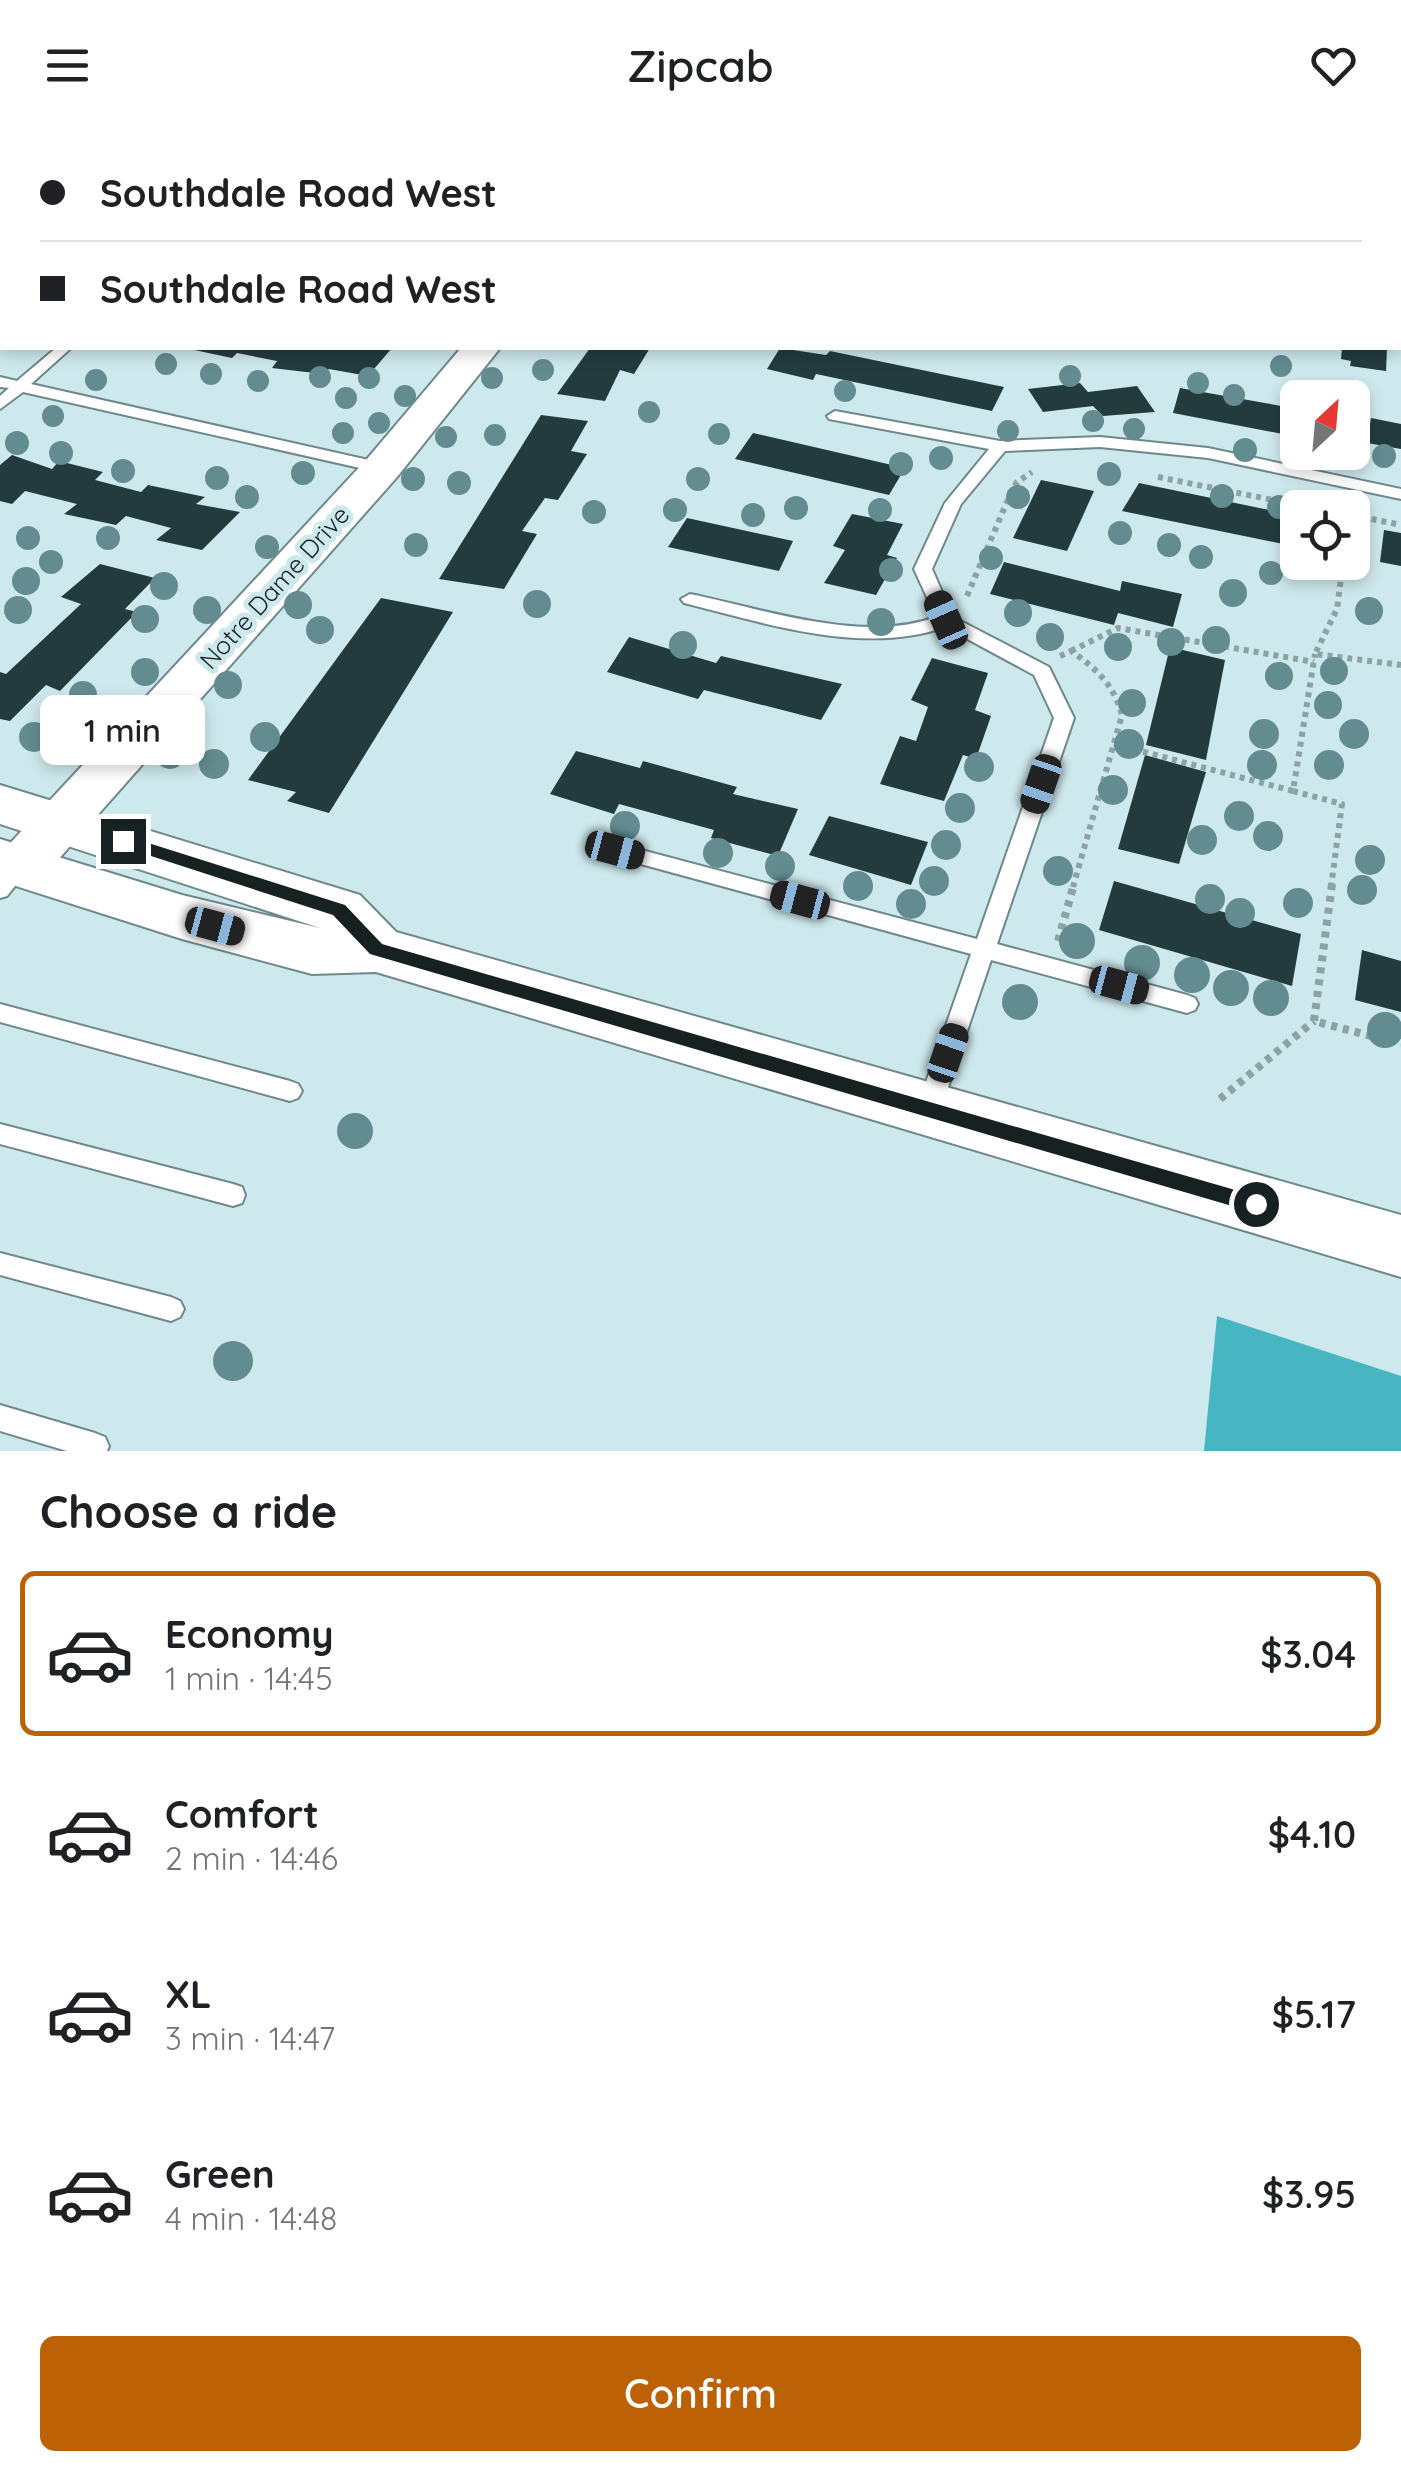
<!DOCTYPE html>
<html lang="en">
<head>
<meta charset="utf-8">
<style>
  :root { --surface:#fff; --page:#f2f2f2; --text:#202124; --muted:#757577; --line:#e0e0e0; --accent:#bc6105 }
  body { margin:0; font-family:Quicksand,sans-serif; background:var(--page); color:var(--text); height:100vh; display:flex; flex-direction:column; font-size:38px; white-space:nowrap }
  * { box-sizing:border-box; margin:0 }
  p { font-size:32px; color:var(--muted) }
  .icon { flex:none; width:55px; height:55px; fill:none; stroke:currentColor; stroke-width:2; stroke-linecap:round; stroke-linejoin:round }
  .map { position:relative; height:1321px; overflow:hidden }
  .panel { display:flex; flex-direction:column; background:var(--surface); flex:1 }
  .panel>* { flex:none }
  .guide { position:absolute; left:0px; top:0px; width:1402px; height:220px; box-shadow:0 5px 15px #0003; display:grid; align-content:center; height:220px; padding:0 40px; background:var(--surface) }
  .needle { width:65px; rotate:26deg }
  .tools { position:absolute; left:1280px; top:250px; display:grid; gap:20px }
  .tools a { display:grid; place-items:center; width:90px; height:90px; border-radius:15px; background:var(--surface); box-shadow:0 5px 15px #0003; font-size:50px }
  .end { position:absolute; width:45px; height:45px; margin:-22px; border:12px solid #172122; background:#fff; box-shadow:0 0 0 5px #fff }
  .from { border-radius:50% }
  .bubble { position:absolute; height:70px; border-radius:15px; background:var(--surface); box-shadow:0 5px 15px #0003; font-size:32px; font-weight:600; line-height:70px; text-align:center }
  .car { position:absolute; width:30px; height:60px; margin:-30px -15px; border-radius:12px; box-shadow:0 0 8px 2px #0007; background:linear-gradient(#222 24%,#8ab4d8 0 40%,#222 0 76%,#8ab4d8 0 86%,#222 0) }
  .guide b { display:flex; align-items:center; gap:35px; height:95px; font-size:38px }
  .guide b+b { border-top:2px solid var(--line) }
  .guide i { width:25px; height:25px; background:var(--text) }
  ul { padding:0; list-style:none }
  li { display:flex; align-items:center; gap:30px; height:165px; margin:0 20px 15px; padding:0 20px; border:5px solid transparent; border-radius:15px }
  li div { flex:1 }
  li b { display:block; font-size:38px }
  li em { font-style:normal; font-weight:600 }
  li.current { border-color:var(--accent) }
  li>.icon { width:90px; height:90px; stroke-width:1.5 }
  h2 { padding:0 40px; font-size:45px; line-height:120px }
  .button { display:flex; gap:20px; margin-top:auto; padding:20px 40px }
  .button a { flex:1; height:115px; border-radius:15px; background:var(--accent); color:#fff; font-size:40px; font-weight:600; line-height:115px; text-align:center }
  header { display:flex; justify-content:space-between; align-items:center; height:130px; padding:0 40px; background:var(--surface); font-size:45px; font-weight:600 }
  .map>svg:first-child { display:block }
</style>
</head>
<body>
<header><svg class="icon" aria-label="menu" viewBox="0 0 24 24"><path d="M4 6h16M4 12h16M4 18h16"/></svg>Zipcab<svg class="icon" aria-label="heart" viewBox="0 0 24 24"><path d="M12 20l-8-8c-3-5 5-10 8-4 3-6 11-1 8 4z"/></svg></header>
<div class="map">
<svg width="1401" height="1321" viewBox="0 0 1401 1321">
  <rect width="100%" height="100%" fill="#cee9ed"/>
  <path fill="#48b6c2" d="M 1217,1186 L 1401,1246 L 1401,1321 L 1204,1321 Z"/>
  <g fill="#243b3e">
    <path d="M 185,218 L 392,218 L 368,246 L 329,239 L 323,244 L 272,238 L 277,231 L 237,223 L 232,228 Z"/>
    <path d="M 590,218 L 650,218 L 634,244 L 620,240 L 605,271 L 557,264 Z"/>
    <path d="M 780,218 L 826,225 L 830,221 L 1004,257 L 992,281 L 816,244 L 813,250 L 767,239 Z"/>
    <path d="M 1342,218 L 1387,218 L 1386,241 L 1350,236 L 1351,231 L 1341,229 Z"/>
    <path d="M 1080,253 L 1088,262 L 1137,256 L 1155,282 L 1103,286 L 1093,276 L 1043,282 L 1028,259 Z"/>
    <path d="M 1180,258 L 1298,279 L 1298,307 L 1173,283 Z"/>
    <path d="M 541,285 L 588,291 L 571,321 L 587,324 L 558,370 L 545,368 L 522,401 L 537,404 L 504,459 L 439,449 Z"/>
    <path d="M 1371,288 L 1401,294 L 1401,319 L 1367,313 Z"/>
    <path d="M 753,303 L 905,338 L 889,365 L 735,329 Z"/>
    <path d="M 12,325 L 52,339 L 59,331 L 103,342 L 95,350 L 141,362 L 148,355 L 205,367 L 196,374 L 240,382 L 202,420 L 156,410 L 171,398 L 126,386 L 116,395 L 64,384 L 77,374 L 25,361 L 12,374 L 0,371 L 0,335 Z"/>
    <path d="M 1041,350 L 1094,361 L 1067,421 L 1013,408 Z"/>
    <path d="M 1139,353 L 1298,386 L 1298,417 L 1122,381 Z"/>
    <path d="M 852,384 L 903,394 L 887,425 L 897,428 L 876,465 L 824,453 L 845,420 L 833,416 Z"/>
    <path d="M 687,388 L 793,411 L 779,441 L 668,417 Z"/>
    <path d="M 1384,400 L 1401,403 L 1401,436 L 1380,432 Z"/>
    <path d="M 1004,432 L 1120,461 L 1122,451 L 1182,464 L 1173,497 L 1118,483 L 1114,495 L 990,464 Z"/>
    <path d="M 100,434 L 155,448 L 125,479 L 137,482 L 60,561 L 46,555 L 10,591 L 0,589 L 0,542 L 6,544 L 81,474 L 61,467 Z"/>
    <path d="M 381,468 L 453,482 L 329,683 L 287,671 L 296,662 L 248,650 Z"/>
    <path d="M 629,507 L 716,533 L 721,526 L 842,554 L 821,590 L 704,560 L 698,569 L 607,542 Z"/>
    <path d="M 1170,517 L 1225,530 L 1206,630 L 1146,615 Z"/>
    <path d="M 932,528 L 988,543 L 975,580 L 991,586 L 976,629 L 963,625 L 944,671 L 880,654 L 900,606 L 916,611 L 928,577 L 911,570 Z"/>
    <path d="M 576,621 L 640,638 L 643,631 L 737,657 L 733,664 L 798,679 L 778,726 L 711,708 L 714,700 L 619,674 L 614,684 L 550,664 Z"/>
    <path d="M 1145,625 L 1206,642 L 1179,734 L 1118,719 Z"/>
    <path d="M 829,686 L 928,712 L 911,755 L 809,725 Z"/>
    <path d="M 1114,751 L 1301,804 L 1292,856 L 1099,800 Z"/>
    <path d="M 1362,820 L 1401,831 L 1401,882 L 1355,870 Z"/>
  </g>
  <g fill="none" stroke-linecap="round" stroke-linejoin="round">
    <defs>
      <g id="service">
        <path d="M 56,218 L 71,218 L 31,254 L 382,333 L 390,338 L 382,343 L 23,262 L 0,279 L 0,266 L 9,258 L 0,257 L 0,247 L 17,251 Z"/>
        <path d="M 835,281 L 1000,311 L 1100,307 L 1208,318 L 1401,359 L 1401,369 L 1208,328 L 1100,317 L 1005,321 L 961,374 L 932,439 L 953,487 L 1049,537 L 1074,588 L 997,814 L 1187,865 L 1195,868 L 1198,874 L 1195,880 L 1187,883 L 991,830 L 941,978 L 937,985 L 929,988 L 921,985 L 917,978 L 971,824 L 615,727 L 608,725 L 605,720 L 608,715 L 615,713 L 977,809 L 1054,588 L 1034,545 L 945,497 C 864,526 764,493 684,473 L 681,469 L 690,464 C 764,479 863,514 936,487 L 914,439 L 945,373 L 989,319 L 829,289 L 827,286 Z"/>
        <path d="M 21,728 L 28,731 L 31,736 L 7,766 L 0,768 L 0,746 L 14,731 Z"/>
        <path d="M 0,874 L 290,951 L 298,954 L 302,961 L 298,968 L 290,971 L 0,892 Z"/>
        <path d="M 0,994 L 233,1054 L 242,1057 L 245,1065 L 242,1073 L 233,1076 L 0,1014 Z"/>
        <path d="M 0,1123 L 171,1167 L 180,1171 L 184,1179 L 180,1187 L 171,1191 L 0,1145 Z"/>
        <path d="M 0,1275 L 95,1303 L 105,1307 L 109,1316 L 107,1321 L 67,1321 L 0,1301 Z"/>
      </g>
      <rect id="minor" x="1400" y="159" width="1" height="18"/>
      <path id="tertiary" d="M 461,218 L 500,218 L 397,347 L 40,750 L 21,756 L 2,750 L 2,722 L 367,329 Z"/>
      <path id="secondary" d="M 0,655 L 360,765 L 396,802 L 1401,1085 L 1401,1147 L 376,842 L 312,844 L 182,809 L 0,751 L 0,709 L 182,765 L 320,798 L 0,694 Z"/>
    </defs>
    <use href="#service" stroke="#6f888b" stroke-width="4"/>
    <use href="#minor" stroke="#6f888b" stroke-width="4"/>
    <use href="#tertiary" stroke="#6f888b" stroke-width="4"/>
    <use href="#secondary" stroke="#6f888b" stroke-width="4"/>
    <g stroke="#8da2a5" stroke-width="6" stroke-dasharray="5 5" stroke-linecap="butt">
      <path d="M 1158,347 L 1313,378"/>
      <path d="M 1352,385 L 1401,395"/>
      <path d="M 1343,432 L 1337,479 L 1315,524 L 1401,535"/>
      <path d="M 967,466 L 1009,367 L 1017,352 L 1032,342"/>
      <path d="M 1071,521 L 1118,498 L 1314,532"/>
      <path d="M 1060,526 L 1071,521 C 1096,538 1114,555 1122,585 L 1073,757"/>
      <path d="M 1114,614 L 1293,661 L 1315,524"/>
      <path d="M 1293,661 L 1342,674 L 1331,757"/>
    </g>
    <g stroke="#8da2a5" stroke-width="8" stroke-dasharray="6 6" stroke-linecap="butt">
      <path d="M 1332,754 L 1314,891 L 1401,914"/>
      <path d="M 1058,811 L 1074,754"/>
      <path d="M 1220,969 L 1314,891"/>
    </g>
    <use href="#service" fill="#fff" fill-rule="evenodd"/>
    <use href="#minor" fill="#fff" fill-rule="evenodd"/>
    <use href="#tertiary" fill="#fff" fill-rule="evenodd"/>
    <use href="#secondary" fill="#fff" fill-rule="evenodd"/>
  </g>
  <g fill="#638c90">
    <circle cx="166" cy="234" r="11"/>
    <circle cx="1281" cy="236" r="11"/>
    <circle cx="543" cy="240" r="11"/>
    <circle cx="211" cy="244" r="11"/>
    <circle cx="1070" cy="246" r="11"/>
    <circle cx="320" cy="247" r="11"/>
    <circle cx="369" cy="248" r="11"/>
    <circle cx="492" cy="248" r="11"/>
    <circle cx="96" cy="250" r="11"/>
    <circle cx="258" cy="251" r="11"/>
    <circle cx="1198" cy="253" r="11"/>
    <circle cx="845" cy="261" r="11"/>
    <circle cx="1234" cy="265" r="11"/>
    <circle cx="405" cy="266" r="11"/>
    <circle cx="346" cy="268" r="11"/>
    <circle cx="649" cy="282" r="11"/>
    <circle cx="53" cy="286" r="11"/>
    <circle cx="1093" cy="291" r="11"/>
    <circle cx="379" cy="293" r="11"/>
    <circle cx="1134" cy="299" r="11"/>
    <circle cx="1008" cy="301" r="11"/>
    <circle cx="343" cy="303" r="11"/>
    <circle cx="719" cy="304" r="11"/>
    <circle cx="495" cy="305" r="11"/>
    <circle cx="446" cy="307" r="11"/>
    <circle cx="17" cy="313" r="12"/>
    <circle cx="1245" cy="320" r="12"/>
    <circle cx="61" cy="323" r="12"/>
    <circle cx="1384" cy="326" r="12"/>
    <circle cx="941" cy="328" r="12"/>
    <circle cx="901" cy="334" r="12"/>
    <circle cx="123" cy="341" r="12"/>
    <circle cx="303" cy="343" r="12"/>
    <circle cx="1109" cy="344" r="12"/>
    <circle cx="217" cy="348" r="12"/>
    <circle cx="413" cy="349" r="12"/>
    <circle cx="698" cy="349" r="12"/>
    <circle cx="459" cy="353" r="12"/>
    <circle cx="1222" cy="366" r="12"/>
    <circle cx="247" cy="367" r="12"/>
    <circle cx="1018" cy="367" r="12"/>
    <circle cx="1279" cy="377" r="12"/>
    <circle cx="796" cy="378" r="12"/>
    <circle cx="675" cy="380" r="12"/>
    <circle cx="880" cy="380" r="12"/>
    <circle cx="594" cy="382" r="12"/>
    <circle cx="753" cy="385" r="12"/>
    <circle cx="1120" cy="403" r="12"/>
    <circle cx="28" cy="408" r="12"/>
    <circle cx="108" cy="408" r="12"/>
    <circle cx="416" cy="415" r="12"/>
    <circle cx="1169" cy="415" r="12"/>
    <circle cx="267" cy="417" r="12"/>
    <circle cx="1201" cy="427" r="12"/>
    <circle cx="991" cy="428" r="12"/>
    <circle cx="51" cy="432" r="12"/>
    <circle cx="891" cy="440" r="12"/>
    <circle cx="1271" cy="443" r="12"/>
    <circle cx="26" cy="451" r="14"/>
    <circle cx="164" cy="456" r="14"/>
    <circle cx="1233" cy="463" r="14"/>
    <circle cx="537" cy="474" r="14"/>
    <circle cx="298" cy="475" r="14"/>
    <circle cx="18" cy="480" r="14"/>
    <circle cx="207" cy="480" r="14"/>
    <circle cx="1369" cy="481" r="14"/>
    <circle cx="1018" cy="483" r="14"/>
    <circle cx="145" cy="489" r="14"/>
    <circle cx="881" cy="492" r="14"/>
    <circle cx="320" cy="500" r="14"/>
    <circle cx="1050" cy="507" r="14"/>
    <circle cx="1216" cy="510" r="14"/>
    <circle cx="1171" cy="512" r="14"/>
    <circle cx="683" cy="515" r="14"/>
    <circle cx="1118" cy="517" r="14"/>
    <circle cx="1334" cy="541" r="14"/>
    <circle cx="145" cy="542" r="14"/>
    <circle cx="1279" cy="546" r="14"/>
    <circle cx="228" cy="555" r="14"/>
    <circle cx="83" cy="565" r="14"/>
    <circle cx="1132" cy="573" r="14"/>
    <circle cx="1328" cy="575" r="14"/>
    <circle cx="1264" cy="604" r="15"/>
    <circle cx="1354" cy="604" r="15"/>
    <circle cx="34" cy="607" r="15"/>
    <circle cx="265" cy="607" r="15"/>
    <circle cx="1129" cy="614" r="15"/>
    <circle cx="81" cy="615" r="15"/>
    <circle cx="170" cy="624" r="15"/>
    <circle cx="214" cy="634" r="15"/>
    <circle cx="1262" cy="635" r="15"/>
    <circle cx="1329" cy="635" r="15"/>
    <circle cx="979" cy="637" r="15"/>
    <circle cx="1113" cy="660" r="15"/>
    <circle cx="960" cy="678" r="15"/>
    <circle cx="1239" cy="686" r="15"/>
    <circle cx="625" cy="696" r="15"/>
    <circle cx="1268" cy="706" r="15"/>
    <circle cx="1202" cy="710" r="15"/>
    <circle cx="946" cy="715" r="15"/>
    <circle cx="718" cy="723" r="15"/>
    <circle cx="1370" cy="730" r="15"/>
    <circle cx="780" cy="736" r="15"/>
    <circle cx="1058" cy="741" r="15"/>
    <circle cx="934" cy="751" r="15"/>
    <circle cx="858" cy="756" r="15"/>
    <circle cx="1362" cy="760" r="15"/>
    <circle cx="1210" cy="769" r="15"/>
    <circle cx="1298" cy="773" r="15"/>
    <circle cx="911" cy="774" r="15"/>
    <circle cx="1240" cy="783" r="15"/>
    <circle cx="1077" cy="811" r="18"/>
    <circle cx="1142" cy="833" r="18"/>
    <circle cx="1192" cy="845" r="18"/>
    <circle cx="1231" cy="858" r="18"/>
    <circle cx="1271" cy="868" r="18"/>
    <circle cx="1020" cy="872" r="18"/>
    <circle cx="1385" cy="900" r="18"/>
    <circle cx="355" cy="1001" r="18"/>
    <circle cx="233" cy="1231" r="20"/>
  </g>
  <path fill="#172122" d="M 123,705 L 345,775 L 382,814 L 1256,1066 L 1266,1074 L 1256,1083 L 370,824 L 333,785 L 117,715 L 117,707 Z"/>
  <g text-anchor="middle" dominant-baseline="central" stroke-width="10" stroke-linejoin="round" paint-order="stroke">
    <g font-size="25" fill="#172122" stroke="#cee9ed">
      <text transform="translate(274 457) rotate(-48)">Notre Dame Drive</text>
    </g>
  </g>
</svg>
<div class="tools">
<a><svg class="needle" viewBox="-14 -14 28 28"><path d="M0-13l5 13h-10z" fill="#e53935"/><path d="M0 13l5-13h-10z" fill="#757577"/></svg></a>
<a><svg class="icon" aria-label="locate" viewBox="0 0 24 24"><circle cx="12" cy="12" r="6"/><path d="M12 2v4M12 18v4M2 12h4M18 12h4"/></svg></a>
</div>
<i class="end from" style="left:1256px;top:1074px"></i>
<i class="end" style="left:123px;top:711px"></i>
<div class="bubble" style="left:40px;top:565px;width:165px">1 min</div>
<i class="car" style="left:946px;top:490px;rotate:336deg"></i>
<i class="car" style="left:1041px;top:654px;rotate:199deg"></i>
<i class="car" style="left:615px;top:720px;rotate:105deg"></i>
<i class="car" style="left:800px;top:770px;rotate:285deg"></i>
<i class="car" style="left:215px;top:796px;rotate:105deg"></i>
<i class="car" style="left:1119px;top:855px;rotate:105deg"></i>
<i class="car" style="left:948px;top:923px;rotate:19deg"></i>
<div class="guide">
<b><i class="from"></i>Southdale Road West</b>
<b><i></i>Southdale Road West</b>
</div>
</div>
<section class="panel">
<h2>Choose a ride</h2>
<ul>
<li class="current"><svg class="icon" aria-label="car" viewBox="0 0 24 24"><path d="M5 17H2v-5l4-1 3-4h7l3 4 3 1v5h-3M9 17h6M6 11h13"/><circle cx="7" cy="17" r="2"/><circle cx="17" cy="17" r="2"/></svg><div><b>Economy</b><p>1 min · 14:45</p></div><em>$3.04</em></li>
<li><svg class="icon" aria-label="car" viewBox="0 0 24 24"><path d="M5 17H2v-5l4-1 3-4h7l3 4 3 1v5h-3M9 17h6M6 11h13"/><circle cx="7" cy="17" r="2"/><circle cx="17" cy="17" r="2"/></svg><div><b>Comfort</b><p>2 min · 14:46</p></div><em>$4.10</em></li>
<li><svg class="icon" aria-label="car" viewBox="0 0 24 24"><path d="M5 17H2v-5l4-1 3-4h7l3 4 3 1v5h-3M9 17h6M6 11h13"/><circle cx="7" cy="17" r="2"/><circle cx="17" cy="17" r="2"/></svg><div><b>XL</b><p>3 min · 14:47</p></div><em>$5.17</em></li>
<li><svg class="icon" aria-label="car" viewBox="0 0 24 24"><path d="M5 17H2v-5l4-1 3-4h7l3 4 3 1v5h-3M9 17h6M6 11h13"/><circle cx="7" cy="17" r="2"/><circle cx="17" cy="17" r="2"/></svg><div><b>Green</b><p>4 min · 14:48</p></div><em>$3.95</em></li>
</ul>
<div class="button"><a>Confirm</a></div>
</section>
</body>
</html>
